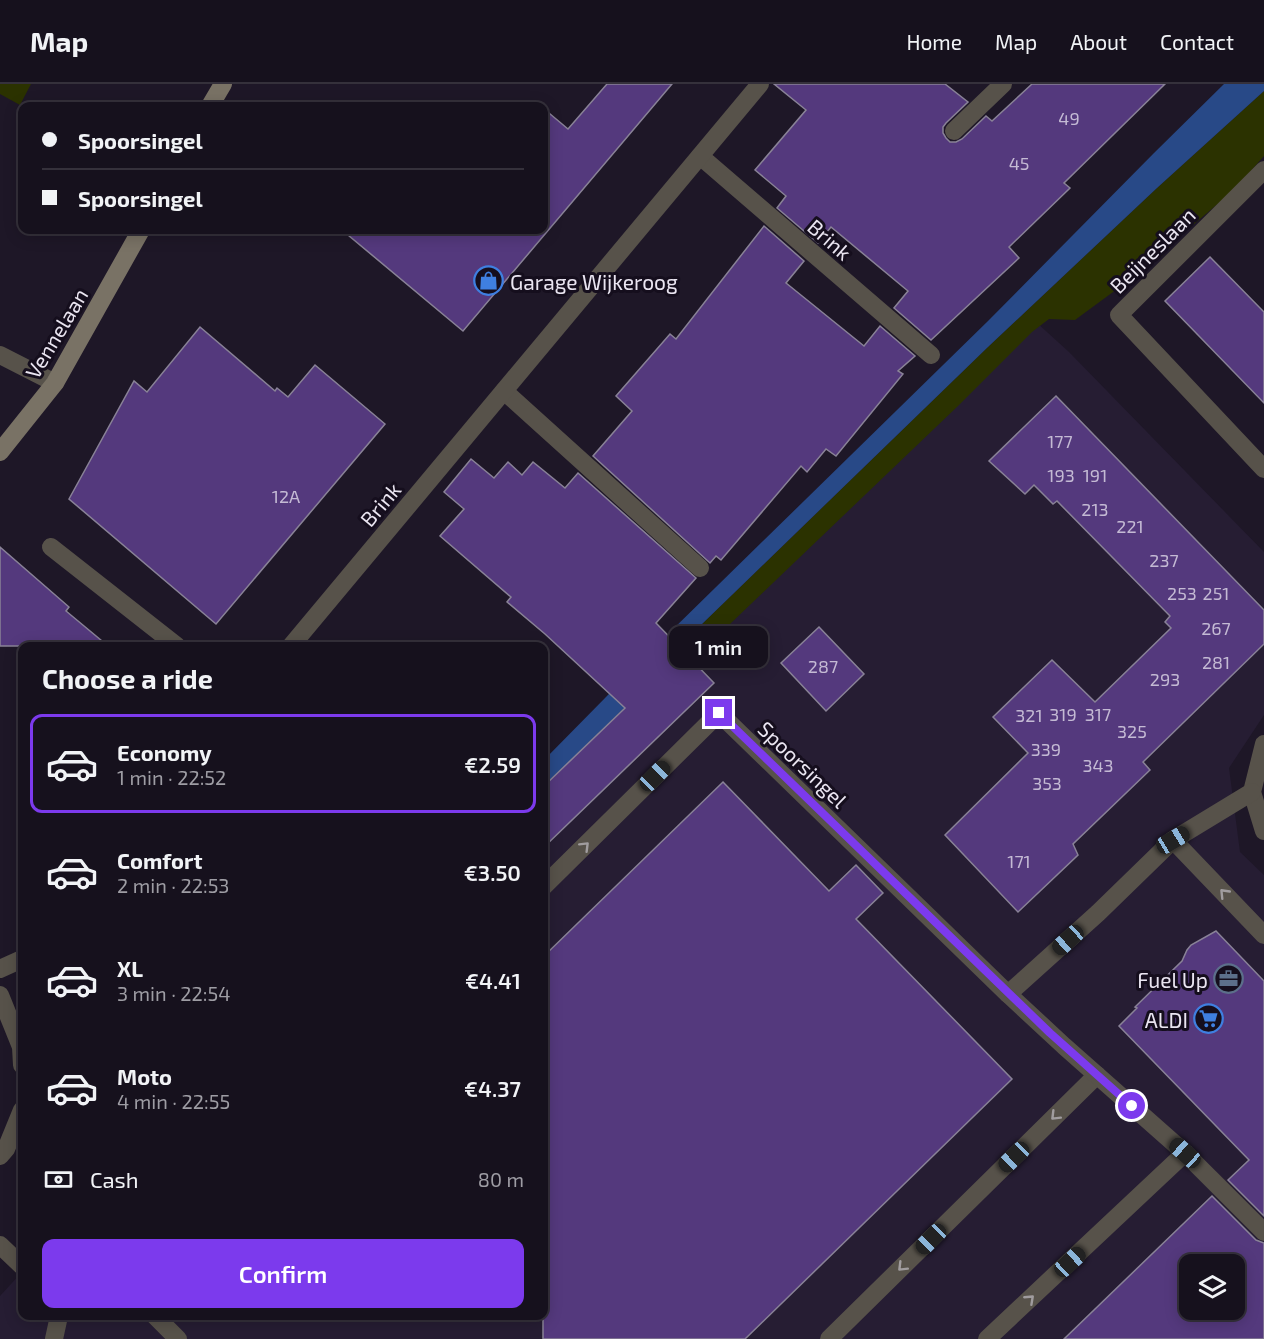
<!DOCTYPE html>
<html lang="en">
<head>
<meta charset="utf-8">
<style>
  :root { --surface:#16111d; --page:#1f1a26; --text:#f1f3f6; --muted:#9e9da4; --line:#35313b; --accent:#7c3aed }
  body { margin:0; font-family:"Exo 2",sans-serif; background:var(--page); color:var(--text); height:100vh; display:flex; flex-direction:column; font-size:22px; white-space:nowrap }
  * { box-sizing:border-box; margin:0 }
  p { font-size:20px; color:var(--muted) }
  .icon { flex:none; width:33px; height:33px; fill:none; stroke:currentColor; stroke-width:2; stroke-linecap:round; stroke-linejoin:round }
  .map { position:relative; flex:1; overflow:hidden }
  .sheet { position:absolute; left:18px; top:558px; width:530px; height:678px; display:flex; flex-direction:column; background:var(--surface); border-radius:12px; box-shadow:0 3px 15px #0003,0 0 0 2px var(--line) }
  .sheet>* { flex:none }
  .top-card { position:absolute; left:18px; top:18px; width:530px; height:132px; border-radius:12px; box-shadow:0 3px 15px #0003,0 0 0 2px var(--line); display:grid; align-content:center; height:132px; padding:0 24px; background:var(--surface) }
  .controls { position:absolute; left:1179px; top:1170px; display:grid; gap:12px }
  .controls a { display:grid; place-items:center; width:66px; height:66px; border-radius:12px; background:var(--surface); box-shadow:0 3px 15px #0003,0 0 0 2px var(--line); font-size:30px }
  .end { position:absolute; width:27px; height:27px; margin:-14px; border:8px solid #7c3aed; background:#fff; box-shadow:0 0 0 3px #fff }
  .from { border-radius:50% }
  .bubble { position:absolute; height:42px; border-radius:12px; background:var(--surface); box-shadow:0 3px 15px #0003,0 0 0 2px var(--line); font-size:20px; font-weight:600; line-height:42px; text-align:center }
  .car { position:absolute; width:18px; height:36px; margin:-18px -9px; border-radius:8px; box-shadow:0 0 4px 2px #0007; background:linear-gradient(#222 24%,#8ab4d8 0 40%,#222 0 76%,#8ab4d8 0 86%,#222 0) }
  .top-card b { display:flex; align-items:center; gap:21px; height:57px; font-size:22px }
  .top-card b+b { border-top:2px solid var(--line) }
  .top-card i { width:15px; height:15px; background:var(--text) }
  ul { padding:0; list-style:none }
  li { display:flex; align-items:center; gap:18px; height:99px; margin:0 12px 9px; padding:0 12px; border:3px solid transparent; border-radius:12px }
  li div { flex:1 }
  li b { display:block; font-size:22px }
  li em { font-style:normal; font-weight:600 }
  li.on { border-color:var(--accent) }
  li>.icon { width:54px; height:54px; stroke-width:1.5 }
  h2 { padding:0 24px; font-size:27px; line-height:72px }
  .pay { display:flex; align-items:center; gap:15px; height:66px; padding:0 24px; font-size:22px }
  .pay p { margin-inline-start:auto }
  .primary-button { display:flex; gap:12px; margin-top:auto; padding:12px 24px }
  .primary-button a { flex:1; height:69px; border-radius:12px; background:var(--accent); color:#fff; font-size:24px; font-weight:600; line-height:69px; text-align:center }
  header { display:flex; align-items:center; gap:36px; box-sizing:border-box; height:84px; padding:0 30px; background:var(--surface); border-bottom:2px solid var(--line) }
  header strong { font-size:28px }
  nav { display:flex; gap:33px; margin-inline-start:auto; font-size:21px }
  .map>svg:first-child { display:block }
</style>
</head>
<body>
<header>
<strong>Map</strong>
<nav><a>Home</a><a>Map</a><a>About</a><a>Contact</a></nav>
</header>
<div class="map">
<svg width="1264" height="1255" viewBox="0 0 1264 1255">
  <rect width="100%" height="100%" fill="#1e1727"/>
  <path fill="#261d33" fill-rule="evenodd" d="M 1036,238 L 1069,268 L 1264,468 L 1264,631 L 1229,684 L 1240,768 L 1264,791 L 1264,1255 L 0,1255 L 0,1212 L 22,1188 L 22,1232 L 543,1232 L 543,695 ZM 1190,1180 L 1234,1180 L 1234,1226 L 1190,1226 Z"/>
  <g fill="#2b3200">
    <path d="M 0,0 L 31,0 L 20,21 L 0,10 Z"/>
    <path d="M 1264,7 L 1264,72 L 1234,106 L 1180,152 L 1162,172 L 1075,236 L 1049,235 L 1032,248 L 958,322 L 730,540 L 710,570 L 701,573 L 683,567 L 701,541 L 988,263 L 1157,104 Z"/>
  </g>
  <path fill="#284987" d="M 1224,0 L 1264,0 L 1264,7 L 1157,104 L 988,263 L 701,541 L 683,567 L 543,703 L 543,677 L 667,551 L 988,237 L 1154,69 Z"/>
  <g fill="#54397d" stroke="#898297" stroke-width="1.5" fill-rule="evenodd">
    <path d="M 607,0 L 672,0 L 463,247 L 342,146 L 543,146 L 543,24 L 568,45 Z"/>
    <path d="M 774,0 L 945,0 L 968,18 L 946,39 L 943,43 L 943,49 L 946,54 L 950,58 L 956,58 L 962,55 L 986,32 L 992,37 L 1032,0 L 1165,0 L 1064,99 L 1070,104 L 1009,163 L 1019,174 L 931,256 L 894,224 L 908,207 L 831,143 L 818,159 L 777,124 L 786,112 L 755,86 L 806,26 Z"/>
    <path d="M 764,142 L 804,177 L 786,199 L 864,262 L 880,242 L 915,272 L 898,287 L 903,290 L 836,372 L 826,365 L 807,388 L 801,382 L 721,476 L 716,472 L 710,479 L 593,372 L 632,327 L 616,312 L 670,250 L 676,255 Z"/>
    <path d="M 1210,173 L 1264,228 L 1264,319 L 1165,217 Z"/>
    <path d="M 200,243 L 275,307 L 277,304 L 288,313 L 315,281 L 385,340 L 216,540 L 69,415 L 134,297 L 147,308 Z"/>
    <path d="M 1056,312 L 1264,526 L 1264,560 L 1143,678 L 1150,686 L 1073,760 L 1078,771 L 1018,828 L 945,751 L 1028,669 L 993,633 L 1052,576 L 1095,618 L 1171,544 L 1165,538 L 1170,532 L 1057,417 L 1053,420 L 1034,401 L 1025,410 L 989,377 Z"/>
    <path d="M 471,375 L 494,394 L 508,378 L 522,391 L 533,378 L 565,404 L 578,389 L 696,494 L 656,539 L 714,599 L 543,764 L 543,703 L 625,624 L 545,550 L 507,518 L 511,513 L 440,452 L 464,425 L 444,408 Z"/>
    <path d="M 0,463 L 69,523 L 66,527 L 108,562 L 0,562 Z"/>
    <path d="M 819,543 L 864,590 L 826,627 L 781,579 Z"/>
    <path d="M 723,698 L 829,807 L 856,781 L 883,809 L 856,835 L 1012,995 L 745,1255 L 543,1255 L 543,873 Z"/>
    <path d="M 1216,847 L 1264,897 L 1264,1132 L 1228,1096 L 1249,1076 L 1119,942 L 1137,924 L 1135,923 L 1182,877 L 1187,866 L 1191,861 Z"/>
    <path d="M 1212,1112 L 1256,1156 L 1264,1159 L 1264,1255 L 1064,1255 ZM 1190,1180 L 1234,1180 L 1234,1226 L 1190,1226 Z"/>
  </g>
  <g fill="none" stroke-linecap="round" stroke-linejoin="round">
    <g stroke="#57524a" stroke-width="18">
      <path d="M 1173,756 L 1264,851"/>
      <path d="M 1185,1069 L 1264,1148"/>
    </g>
    <g stroke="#57524a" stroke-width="18">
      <path d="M 954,47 L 1003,0"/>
      <path d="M 700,72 L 931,271"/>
      <path d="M 1264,86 L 1119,231 L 1264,385"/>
      <path d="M 0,271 L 55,299"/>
      <path d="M 504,307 L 700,484"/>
      <path d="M 51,463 L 177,562"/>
      <path d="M 291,562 L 760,0"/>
      <path d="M 1264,660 L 1252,708 L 1264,747"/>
      <path d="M 543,803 L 719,629 L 1008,910"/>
      <path d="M 0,885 L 22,875"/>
      <path d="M 0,911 L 21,963 L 22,981"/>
      <path d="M 0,1072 L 6,1065 L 22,1026"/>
      <path d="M 0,1161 L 22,1182"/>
      <path d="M 155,1232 L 178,1255"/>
      <path d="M 54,1255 L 59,1232"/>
      <path d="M 829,1255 L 1097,991"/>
      <path d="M 987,1255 L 1185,1069 L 1064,962 L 1008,910 L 1098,829 L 1173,756 L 1252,708"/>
    </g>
    <g stroke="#797265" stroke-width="18">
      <path d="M 210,22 L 223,0"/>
      <path d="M 0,368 L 55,299 L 141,146"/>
    </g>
  </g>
  <defs><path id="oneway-chevron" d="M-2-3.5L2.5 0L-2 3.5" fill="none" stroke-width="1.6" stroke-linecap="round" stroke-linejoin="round" transform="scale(1.5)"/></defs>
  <g stroke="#a09c9e">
    <use href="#oneway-chevron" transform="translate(585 762) rotate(-45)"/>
    <use href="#oneway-chevron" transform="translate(1224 809) rotate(-134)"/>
    <use href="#oneway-chevron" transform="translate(1055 1032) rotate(135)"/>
    <use href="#oneway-chevron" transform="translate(902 1183) rotate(135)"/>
    <use href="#oneway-chevron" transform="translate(1030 1215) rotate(-43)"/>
  </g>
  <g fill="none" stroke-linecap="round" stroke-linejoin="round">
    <path stroke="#7c3aed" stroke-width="8" d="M 719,629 L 1050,949 L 1132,1022"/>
  </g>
  <defs>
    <symbol id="shop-ring" viewBox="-11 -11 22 22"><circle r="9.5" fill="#150e1d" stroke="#3f7fe0" stroke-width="1.5"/><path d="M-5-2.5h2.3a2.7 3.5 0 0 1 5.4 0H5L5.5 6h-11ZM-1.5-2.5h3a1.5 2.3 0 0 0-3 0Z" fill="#3f7fe0"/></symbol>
    <symbol id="office-ring" viewBox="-11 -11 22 22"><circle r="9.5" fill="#150e1d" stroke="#5c6f8a" stroke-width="1.5"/><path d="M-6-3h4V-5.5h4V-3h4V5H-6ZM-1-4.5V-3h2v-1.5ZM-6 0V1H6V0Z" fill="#5c6f8a"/></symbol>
    <symbol id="supermarket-ring" viewBox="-11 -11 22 22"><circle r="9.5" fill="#150e1d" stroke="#3f7fe0" stroke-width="1.5"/><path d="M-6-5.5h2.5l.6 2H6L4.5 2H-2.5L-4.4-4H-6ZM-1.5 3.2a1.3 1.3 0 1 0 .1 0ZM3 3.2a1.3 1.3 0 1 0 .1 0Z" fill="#3f7fe0"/></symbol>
  </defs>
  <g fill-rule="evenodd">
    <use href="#shop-ring" x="472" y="180" width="33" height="33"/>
    <use href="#office-ring" x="1212" y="878" width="33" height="33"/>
    <use href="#supermarket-ring" x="1192" y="918" width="33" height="33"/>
  </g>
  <g text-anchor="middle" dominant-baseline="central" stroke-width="6" stroke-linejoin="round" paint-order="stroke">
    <g font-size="18" fill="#c4bad4">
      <text x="1069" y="34">49</text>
      <text x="1019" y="79">45</text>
      <text x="1060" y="357">177</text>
      <text x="1061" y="391">193</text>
      <text x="1095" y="391">191</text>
      <text x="286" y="412">12A</text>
      <text x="1095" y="425">213</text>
      <text x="1130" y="442">221</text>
      <text x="1164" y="476">237</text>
      <text x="1182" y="509">253</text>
      <text x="1216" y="509">251</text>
      <text x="1216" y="544">267</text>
      <text x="1216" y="578">281</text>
      <text x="823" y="582">287</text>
      <text x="1165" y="595">293</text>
      <text x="1063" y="630">319</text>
      <text x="1098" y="630">317</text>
      <text x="1029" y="631">321</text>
      <text x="1132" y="647">325</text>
      <text x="1046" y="665">339</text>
      <text x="1098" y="681">343</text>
      <text x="1047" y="699">353</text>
      <text x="1019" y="777">171</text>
    </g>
    <g font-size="21" fill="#eae5f1" stroke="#150e1d">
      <text transform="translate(830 155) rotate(41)">Brink</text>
      <text transform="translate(1152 166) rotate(-45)">Beijneslaan</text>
      <text transform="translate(56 249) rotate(-59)">Vennelaan</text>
      <text transform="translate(380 420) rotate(-50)">Brink</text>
      <text transform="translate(803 680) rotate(44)">Spoorsingel</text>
    </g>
    <g font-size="21" fill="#eae5f1" stroke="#150e1d" text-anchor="end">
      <text x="510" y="197" text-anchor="start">Garage Wijkeroog</text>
      <text x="1208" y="895">Fuel Up</text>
      <text x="1188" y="935">ALDI</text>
    </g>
  </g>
</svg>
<div class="controls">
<a><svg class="icon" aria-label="layers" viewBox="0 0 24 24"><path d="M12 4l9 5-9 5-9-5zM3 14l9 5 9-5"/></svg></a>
</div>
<i class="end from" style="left:1132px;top:1022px"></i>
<i class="end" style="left:719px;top:629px"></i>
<div class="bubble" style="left:669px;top:542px;width:99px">1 min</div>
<i class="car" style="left:655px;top:692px;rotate:45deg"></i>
<i class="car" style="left:1173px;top:756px;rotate:59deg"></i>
<i class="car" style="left:1068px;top:856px;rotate:228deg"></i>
<i class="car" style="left:1185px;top:1069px;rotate:312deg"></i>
<i class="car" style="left:1014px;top:1073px;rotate:226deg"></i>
<i class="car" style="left:931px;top:1155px;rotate:225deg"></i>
<i class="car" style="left:1070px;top:1178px;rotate:47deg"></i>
<div class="top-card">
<b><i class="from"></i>Spoorsingel</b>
<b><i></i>Spoorsingel</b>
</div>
<section class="sheet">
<h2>Choose a ride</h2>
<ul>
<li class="on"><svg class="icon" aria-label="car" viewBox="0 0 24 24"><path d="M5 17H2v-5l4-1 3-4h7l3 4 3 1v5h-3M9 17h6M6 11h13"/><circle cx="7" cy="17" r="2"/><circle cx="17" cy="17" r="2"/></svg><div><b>Economy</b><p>1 min · 22:52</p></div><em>€2.59</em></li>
<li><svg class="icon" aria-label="car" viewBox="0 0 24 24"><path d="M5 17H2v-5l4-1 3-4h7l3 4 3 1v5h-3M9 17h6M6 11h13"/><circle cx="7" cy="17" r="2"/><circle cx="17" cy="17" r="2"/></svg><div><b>Comfort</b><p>2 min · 22:53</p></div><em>€3.50</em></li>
<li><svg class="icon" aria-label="car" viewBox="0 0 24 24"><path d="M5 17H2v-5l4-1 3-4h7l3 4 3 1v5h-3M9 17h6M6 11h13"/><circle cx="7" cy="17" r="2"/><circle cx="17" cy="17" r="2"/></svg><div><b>XL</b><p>3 min · 22:54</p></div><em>€4.41</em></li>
<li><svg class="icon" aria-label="car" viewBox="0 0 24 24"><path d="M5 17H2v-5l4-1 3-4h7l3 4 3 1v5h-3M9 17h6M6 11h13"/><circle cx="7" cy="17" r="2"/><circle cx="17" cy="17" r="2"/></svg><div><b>Moto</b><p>4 min · 22:55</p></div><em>€4.37</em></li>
</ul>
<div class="pay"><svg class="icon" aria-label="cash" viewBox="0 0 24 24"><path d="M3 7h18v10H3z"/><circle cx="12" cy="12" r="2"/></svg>Cash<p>80 m</p></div>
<div class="primary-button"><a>Confirm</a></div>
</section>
</div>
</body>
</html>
